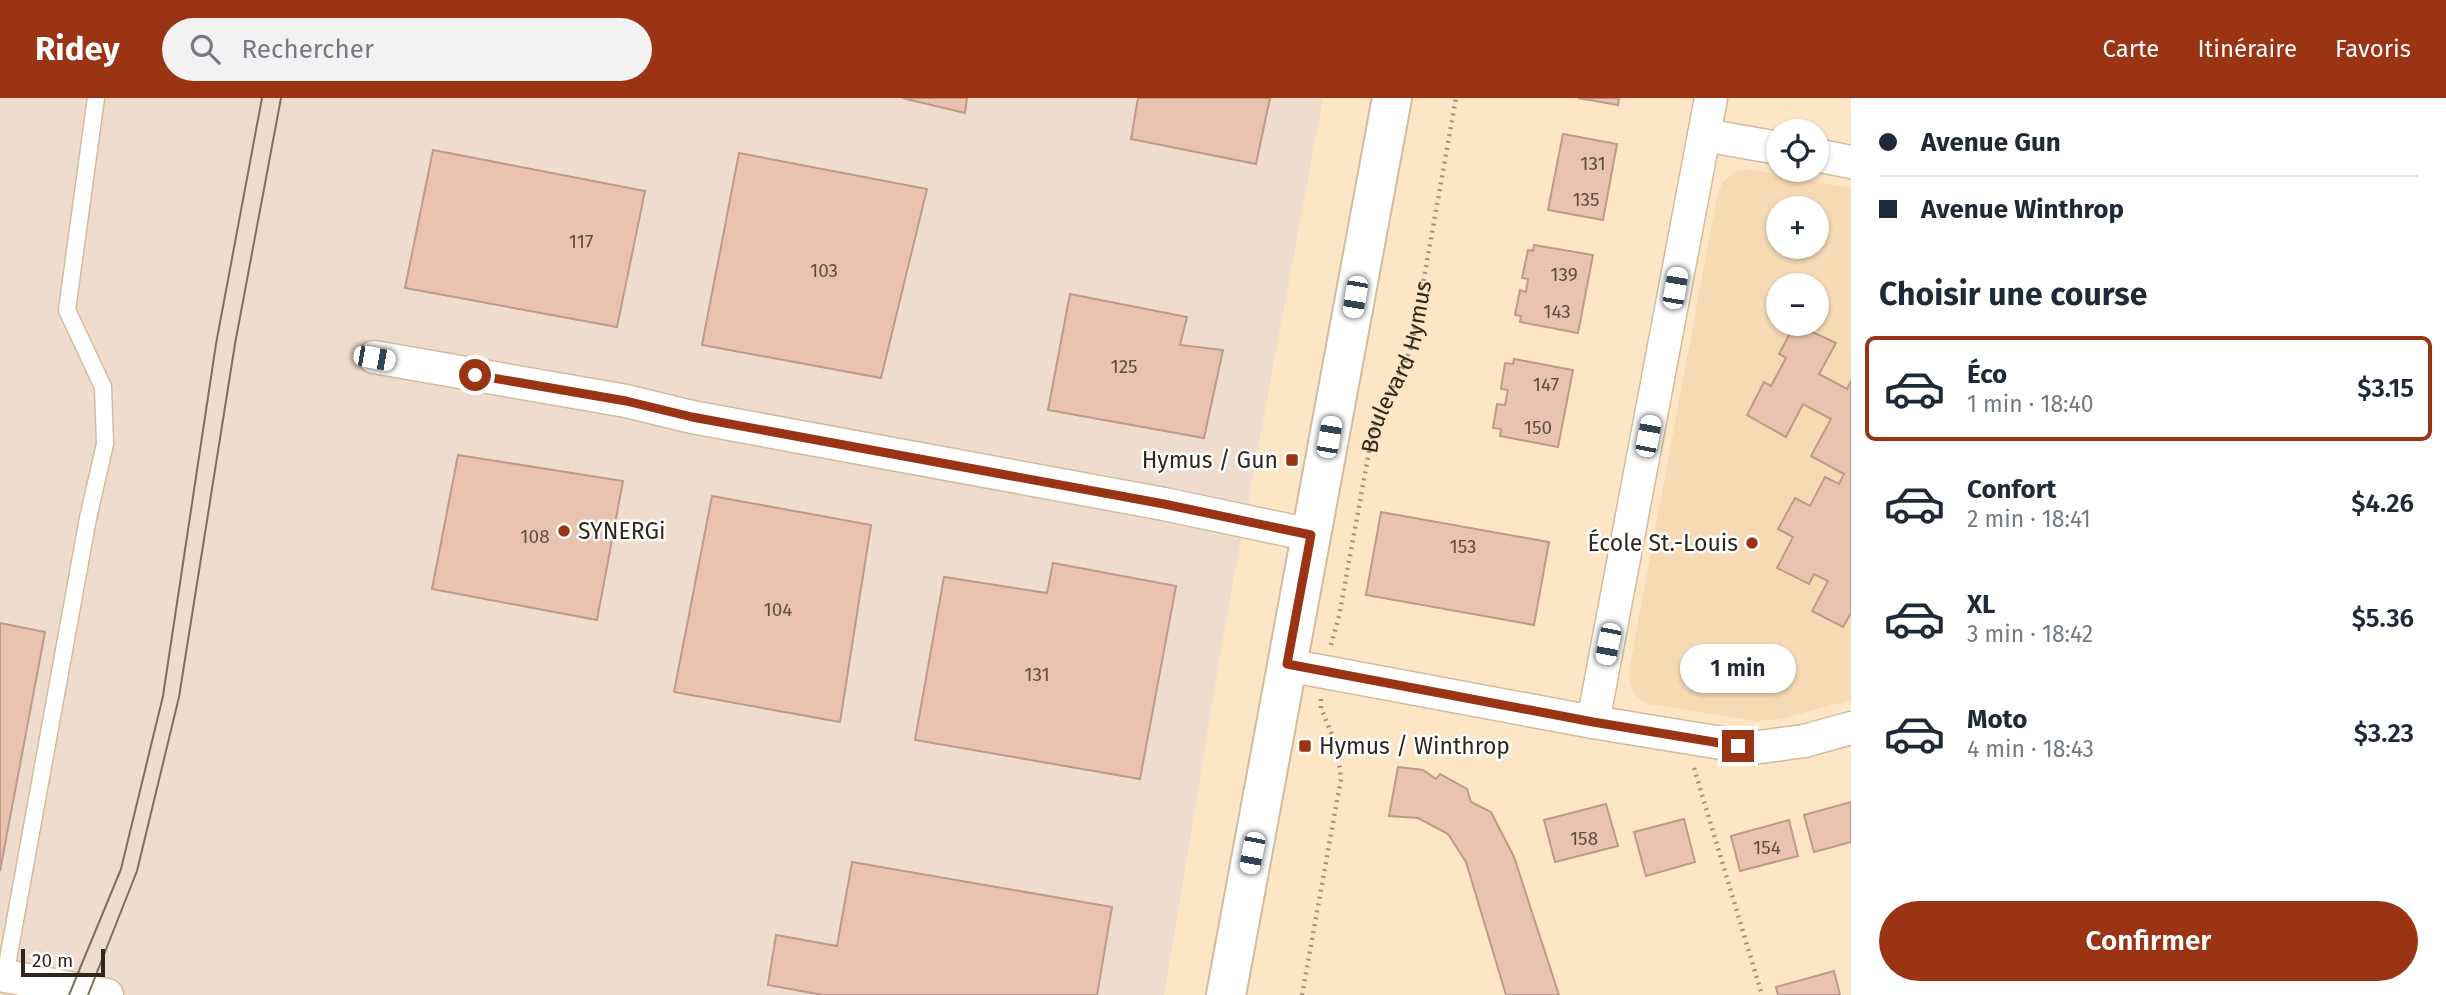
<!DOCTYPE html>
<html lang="fr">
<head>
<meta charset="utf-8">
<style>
  :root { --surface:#fff; --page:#f2f2f3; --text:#1f2937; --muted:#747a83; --line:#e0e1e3; --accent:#9b3415 }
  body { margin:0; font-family:"Fira Sans",sans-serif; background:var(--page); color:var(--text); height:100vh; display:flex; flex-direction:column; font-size:26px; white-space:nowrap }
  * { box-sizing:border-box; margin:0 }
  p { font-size:23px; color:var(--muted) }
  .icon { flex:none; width:38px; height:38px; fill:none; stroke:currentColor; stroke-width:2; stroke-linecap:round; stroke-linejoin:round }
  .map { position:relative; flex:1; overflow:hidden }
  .details { display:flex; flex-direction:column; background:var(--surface); width:595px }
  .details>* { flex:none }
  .top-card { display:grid; align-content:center; height:154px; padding:0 28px; background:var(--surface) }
  .controls { position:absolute; left:1766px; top:21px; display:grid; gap:14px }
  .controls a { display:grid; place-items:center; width:63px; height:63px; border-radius:50%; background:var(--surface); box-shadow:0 2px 5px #0004; font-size:35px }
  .scale { position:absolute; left:21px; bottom:18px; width:84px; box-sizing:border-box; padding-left:7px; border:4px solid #2f271b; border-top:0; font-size:19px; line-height:24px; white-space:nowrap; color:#2f271b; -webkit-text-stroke:5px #fff; paint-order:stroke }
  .end { position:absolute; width:32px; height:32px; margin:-16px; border:9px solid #9b3415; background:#fff; box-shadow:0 0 0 4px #fff }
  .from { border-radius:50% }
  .bubble { position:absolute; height:49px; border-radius:24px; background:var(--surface); box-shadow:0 2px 5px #0004; font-size:23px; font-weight:600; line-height:49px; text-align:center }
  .car { position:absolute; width:21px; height:42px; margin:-21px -10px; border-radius:9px; box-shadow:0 0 5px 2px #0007; background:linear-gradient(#fff 24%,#345 0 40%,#fff 0 76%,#345 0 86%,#fff 0) }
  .top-card b { display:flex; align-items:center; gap:24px; height:66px; font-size:26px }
  .top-card b+b { border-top:2px solid var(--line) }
  .top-card i { width:18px; height:18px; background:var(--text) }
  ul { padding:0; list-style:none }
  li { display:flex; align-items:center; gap:21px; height:105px; margin:0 14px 10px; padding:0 14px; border:4px solid transparent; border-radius:10px }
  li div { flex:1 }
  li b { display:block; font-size:26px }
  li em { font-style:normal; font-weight:600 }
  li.selected { border-color:var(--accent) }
  li>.icon { width:63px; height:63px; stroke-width:1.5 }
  h2 { padding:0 28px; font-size:32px; line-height:84px }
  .primary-button { display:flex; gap:14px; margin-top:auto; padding:14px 28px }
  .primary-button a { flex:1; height:80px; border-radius:42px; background:var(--accent); color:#fff; font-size:28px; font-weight:600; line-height:80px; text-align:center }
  header { display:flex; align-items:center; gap:42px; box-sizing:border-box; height:98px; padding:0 35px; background:var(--accent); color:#fff }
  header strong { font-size:33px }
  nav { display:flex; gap:38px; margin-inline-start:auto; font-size:24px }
  .search { width:490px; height:63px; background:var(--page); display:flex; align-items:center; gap:18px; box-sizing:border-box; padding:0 24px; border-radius:38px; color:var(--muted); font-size:26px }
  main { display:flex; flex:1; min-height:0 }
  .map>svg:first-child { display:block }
</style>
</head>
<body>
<header>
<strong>Ridey</strong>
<div class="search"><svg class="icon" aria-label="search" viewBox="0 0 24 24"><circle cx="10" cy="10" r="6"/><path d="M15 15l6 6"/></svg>Rechercher</div>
<nav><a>Carte</a><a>Itinéraire</a><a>Favoris</a></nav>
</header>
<main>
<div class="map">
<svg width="1851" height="897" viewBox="0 0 1851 897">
  <rect width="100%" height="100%" fill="#fde6c6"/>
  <path fill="#f5dab4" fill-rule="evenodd" d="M 1749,71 L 1851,90 L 1851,602 L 1780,621 L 1756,623 L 1648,606 L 1637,599 L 1630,587 L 1629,573 L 1717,98 L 1722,85 L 1733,74 ZM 1778,110 L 1816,110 L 1816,149 L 1778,149 ZM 1778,187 L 1816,187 L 1816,226 L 1778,226 Z"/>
  <path fill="#f0dccd" d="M 0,0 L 1323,0 L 1226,523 L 1164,897 L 0,897 Z"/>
  <g fill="#eac3b0" stroke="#bd9a89" stroke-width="2">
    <path d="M 902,0 L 967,0 L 965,15 Z"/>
    <path d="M 1138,0 L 1270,0 L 1256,66 L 1131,41 Z"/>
    <path d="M 1578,0 L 1619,0 L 1618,7 Z"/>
    <path d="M 1563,36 L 1617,46 L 1603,122 L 1548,112 Z"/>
    <path d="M 433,52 L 645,93 L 617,229 L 405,190 Z"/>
    <path d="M 739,55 L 927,91 L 881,280 L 702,247 Z"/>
    <path d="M 1534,147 L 1593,157 L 1578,235 L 1520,224 L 1521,218 L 1515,217 L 1520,192 L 1526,194 L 1528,181 L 1522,180 L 1528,152 L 1533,153 Z"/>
    <path d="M 1070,196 L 1187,219 L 1180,247 L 1223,252 L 1204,340 L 1048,312 Z"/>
    <path d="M 1795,226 L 1836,245 L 1819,276 L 1847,291 L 1851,283 L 1851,515 L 1843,529 L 1812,513 L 1828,483 L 1814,476 L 1809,486 L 1777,470 L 1793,439 L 1778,431 L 1795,400 L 1810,408 L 1825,379 L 1839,386 L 1844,376 L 1811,358 L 1831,321 L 1803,306 L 1786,339 L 1747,317 L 1764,284 L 1771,288 L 1786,260 L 1779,256 Z"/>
    <path d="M 1514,261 L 1573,272 L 1558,349 L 1500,338 L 1501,331 L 1493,330 L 1497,306 L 1505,307 L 1508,292 L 1501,291 L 1505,265 L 1513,266 Z"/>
    <path d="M 458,357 L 623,383 L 597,522 L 432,491 Z"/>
    <path d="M 712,398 L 871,427 L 840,624 L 674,594 Z"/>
    <path d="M 1381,414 L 1549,444 L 1534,527 L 1366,497 Z"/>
    <path d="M 1053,465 L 1176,488 L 1140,681 L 915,642 L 944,479 L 1047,495 Z"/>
    <path d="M 0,525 L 45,534 L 0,773 Z"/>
    <path d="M 1398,669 L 1423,672 L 1436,681 L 1440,676 L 1467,691 L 1471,704 L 1491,714 L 1514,759 L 1559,897 L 1506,897 L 1466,764 L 1448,736 L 1418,720 L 1389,718 Z"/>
    <path d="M 1851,704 L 1851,744 L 1814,754 L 1804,717 Z"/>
    <path d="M 1606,706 L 1618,748 L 1555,764 L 1544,722 Z"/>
    <path d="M 1684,721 L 1695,764 L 1646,778 L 1634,734 Z"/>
    <path d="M 1789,722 L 1798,758 L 1740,773 L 1731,738 Z"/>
    <path d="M 852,764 L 1112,809 L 1097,897 L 823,897 L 768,887 L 776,837 L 837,848 Z"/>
    <path d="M 1834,873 L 1840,897 L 1778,897 L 1776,889 Z"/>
  </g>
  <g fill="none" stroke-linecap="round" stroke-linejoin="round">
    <defs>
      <path id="service" d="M 5,878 L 88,420 L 105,346 L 103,289 L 67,212 L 96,0"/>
      <g id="minor">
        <path d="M 1704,37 L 1778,50"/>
        <path d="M 1816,57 L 1851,64"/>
        <path d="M 374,259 L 626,303 L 692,319 L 1164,406 L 1311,437"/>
        <path d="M 1287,567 L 1593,624 L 1752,650 L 1804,643 L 1851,630"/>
        <path d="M 1593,624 L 1711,0"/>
        <path d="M 0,877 L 107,897"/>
      </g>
      <path id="tertiary" d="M 1226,897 L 1392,0"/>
    </defs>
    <use href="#service" stroke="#d2bc9d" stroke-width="19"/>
    <use href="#minor" stroke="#d2bc9d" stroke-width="35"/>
    <use href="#tertiary" stroke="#d2bc9d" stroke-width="42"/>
    <g stroke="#a5947d" stroke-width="4.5" stroke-dasharray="2 5" stroke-linecap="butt">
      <path id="s1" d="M 1331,547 L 1339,518 L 1373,332 C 1383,300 1405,274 1413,242 L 1456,0"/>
      <path d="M 1694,670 L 1762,897"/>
      <path d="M 1302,897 L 1341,681 L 1337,649 L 1321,610 L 1321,601"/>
    </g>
    <use href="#service" stroke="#fff" stroke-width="16"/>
    <use href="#minor" stroke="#fff" stroke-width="32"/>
    <use href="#tertiary" stroke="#fff" stroke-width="38"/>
    <g stroke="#7c6f5b" stroke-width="2">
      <path d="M 69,897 L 121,771 L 163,598 L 216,246 L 262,0"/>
      <path d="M 88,897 L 137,773 L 179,599 L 235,246 L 281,0"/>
    </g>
  </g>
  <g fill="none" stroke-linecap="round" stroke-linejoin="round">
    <path stroke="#9b3415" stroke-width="9" d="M 475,277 L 626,303 L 692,319 L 1164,406 L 1311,437 L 1287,566 L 1593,624 L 1738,648"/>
  </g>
  <g fill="#9b3415" stroke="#fff" stroke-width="2.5">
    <rect x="1285" y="355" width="14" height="14" rx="3.5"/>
    <circle cx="564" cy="433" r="7"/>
    <circle cx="1752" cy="445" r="7"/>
    <rect x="1298" y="641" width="14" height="14" rx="3.5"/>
  </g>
  <g text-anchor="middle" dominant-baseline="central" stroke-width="5" stroke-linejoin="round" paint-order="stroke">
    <g font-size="19" fill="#5e4e40">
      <text x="1593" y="65">131</text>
      <text x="1586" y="101">135</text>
      <text x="581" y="143">117</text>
      <text x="824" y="172">103</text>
      <text x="1564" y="176">139</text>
      <text x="1557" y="213">143</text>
      <text x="1124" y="268">125</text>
      <text x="1546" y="286">147</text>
      <text x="1538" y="329">150</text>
      <text x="535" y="438">108</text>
      <text x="1463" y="448">153</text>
      <text x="778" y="511">104</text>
      <text x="1037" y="576">131</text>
      <text x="1584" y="740">158</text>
      <text x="1767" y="749">154</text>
    </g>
    <g font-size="23" fill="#2f271b" stroke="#fff">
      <text stroke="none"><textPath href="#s1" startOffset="287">Boulevard Hymus</textPath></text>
    </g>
    <g font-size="23" fill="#2f271b" stroke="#fff" text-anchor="end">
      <text x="1278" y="362">Hymus / Gun</text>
      <text x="578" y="433" text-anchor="start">SYNERGi</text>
      <text x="1738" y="445">École St.-Louis</text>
      <text x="1319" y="648" text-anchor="start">Hymus / Winthrop</text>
    </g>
  </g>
</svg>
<div class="controls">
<a><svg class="icon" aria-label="locate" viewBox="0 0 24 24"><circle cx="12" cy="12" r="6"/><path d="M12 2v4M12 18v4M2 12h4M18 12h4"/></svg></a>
<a>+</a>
<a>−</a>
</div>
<div class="scale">20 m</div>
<i class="end from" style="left:475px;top:277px"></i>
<i class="end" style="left:1738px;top:648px"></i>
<div class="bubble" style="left:1680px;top:546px;width:116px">1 min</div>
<i class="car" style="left:1675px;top:190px;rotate:10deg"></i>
<i class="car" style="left:1355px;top:199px;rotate:190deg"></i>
<i class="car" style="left:374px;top:260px;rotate:100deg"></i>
<i class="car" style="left:1648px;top:338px;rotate:11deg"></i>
<i class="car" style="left:1329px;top:339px;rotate:10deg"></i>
<i class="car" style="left:1608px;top:546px;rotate:191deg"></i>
<i class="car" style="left:1252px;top:755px;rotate:191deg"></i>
</div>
<section class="details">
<div class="top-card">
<b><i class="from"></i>Avenue Gun</b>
<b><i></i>Avenue Winthrop</b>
</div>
<h2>Choisir une course</h2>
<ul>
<li class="selected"><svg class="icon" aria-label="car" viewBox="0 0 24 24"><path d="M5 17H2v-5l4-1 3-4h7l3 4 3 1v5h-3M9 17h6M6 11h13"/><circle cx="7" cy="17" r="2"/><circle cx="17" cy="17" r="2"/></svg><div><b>Éco</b><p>1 min · 18:40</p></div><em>$3.15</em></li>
<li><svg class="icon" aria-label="car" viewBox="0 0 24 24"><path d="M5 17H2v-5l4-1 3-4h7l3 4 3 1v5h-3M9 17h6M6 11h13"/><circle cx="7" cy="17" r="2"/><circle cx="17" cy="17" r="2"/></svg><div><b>Confort</b><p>2 min · 18:41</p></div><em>$4.26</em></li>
<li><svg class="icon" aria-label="car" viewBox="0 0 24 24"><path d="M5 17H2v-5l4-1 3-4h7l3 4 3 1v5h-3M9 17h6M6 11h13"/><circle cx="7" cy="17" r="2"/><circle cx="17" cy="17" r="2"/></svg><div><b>XL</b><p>3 min · 18:42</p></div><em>$5.36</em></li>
<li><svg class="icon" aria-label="car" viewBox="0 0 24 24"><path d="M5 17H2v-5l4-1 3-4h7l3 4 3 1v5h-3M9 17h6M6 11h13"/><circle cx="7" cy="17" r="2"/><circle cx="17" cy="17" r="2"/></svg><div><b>Moto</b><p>4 min · 18:43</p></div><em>$3.23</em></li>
</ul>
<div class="primary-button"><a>Confirmer</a></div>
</section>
</main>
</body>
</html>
